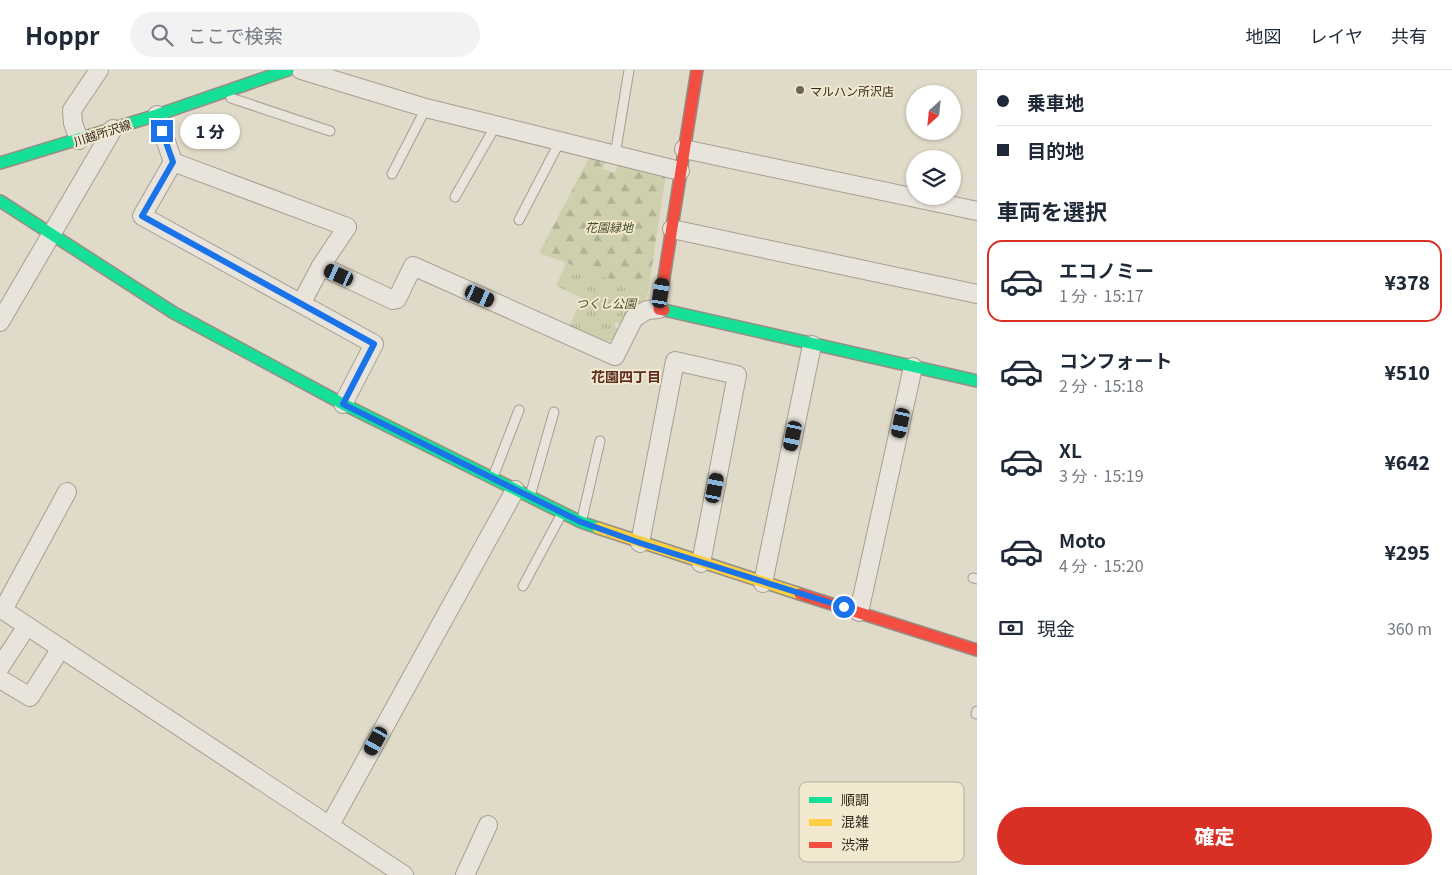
<!DOCTYPE html>
<html lang="ja">
<head>
<meta charset="utf-8">
<style>
  :root { --surface:#fff; --page:#f2f2f3; --text:#1f2937; --muted:#747a83; --line:#e0e1e3; --accent:#d93025 }
  body { margin:0; font-family:Georgia,"Noto Sans JP",serif; background:var(--page); color:var(--text); height:100vh; display:flex; flex-direction:column; font-size:19px; white-space:nowrap }
  * { box-sizing:border-box; margin:0 }
  p { font-size:16px; color:var(--muted) }
  .icon { flex:none; width:28px; height:28px; fill:none; stroke:currentColor; stroke-width:2; stroke-linecap:round; stroke-linejoin:round }
  .map { position:relative; flex:1; overflow:hidden }
  .details { display:flex; flex-direction:column; background:var(--surface); width:475px }
  .details>* { flex:none }
  .banner { display:grid; align-content:center; height:110px; padding:0 20px; background:var(--surface) }
  .needle { width:32px; rotate:207deg }
  .buttons { position:absolute; left:906px; top:15px; display:grid; gap:10px }
  .buttons a { display:grid; place-items:center; width:55px; height:55px; border-radius:50%; background:var(--surface); box-shadow:0 1px 4px #0004; font-size:25px }
  .end { position:absolute; width:22px; height:22px; margin:-11px; border:6px solid #1a73e8; background:#fff; box-shadow:0 0 0 2px #fff }
  .from { border-radius:50% }
  .bubble { position:absolute; height:35px; border-radius:18px; background:var(--surface); box-shadow:0 1px 4px #0004; font-size:16px; font-weight:800; line-height:35px; text-align:center }
  .car { position:absolute; width:15px; height:30px; margin:-15px -8px; border-radius:6px; box-shadow:0 0 4px 1px #0007; background:linear-gradient(#222 24%,#8ab4d8 0 40%,#222 0 76%,#8ab4d8 0 86%,#222 0) }
  .banner b { display:flex; align-items:center; gap:18px; height:48px; font-size:19px }
  .banner b+b { border-top:1px solid var(--line) }
  .banner i { width:12px; height:12px; background:var(--text) }
  ul { padding:0; list-style:none }
  li { display:flex; align-items:center; gap:15px; height:82px; margin:0 10px 8px; padding:0 10px; border:2px solid transparent; border-radius:15px }
  li div { flex:1 }
  li b { display:block; font-size:19px }
  li em { font-style:normal; font-weight:800 }
  li.on { border-color:var(--accent) }
  li>.icon { width:45px; height:45px; stroke-width:1.5 }
  h2 { padding:0 20px; font-size:22px; line-height:60px }
  .pay { display:flex; align-items:center; gap:12px; height:55px; padding:0 20px; font-size:19px }
  .pay p { margin-inline-start:auto }
  .primary-button { display:flex; gap:10px; margin-top:auto; padding:10px 20px }
  .primary-button a { flex:1; height:58px; border-radius:30px; background:var(--accent); color:#fff; font-size:20px; font-weight:800; line-height:58px; text-align:center }
  header { display:flex; align-items:center; gap:30px; box-sizing:border-box; height:70px; padding:0 25px; background:var(--surface); border-bottom:1px solid var(--line) }
  header strong { font-size:24px }
  nav { display:flex; gap:28px; margin-inline-start:auto; font-size:18px }
  .search { width:350px; height:45px; background:var(--page); display:flex; align-items:center; gap:12px; box-sizing:border-box; padding:0 18px; border-radius:28px; color:var(--muted); font-size:19px }
  main { display:flex; flex:1; min-height:0 }
  .map>svg:first-child { display:block }
</style>
</head>
<body>
<header>
<strong>Hoppr</strong>
<div class="search"><svg class="icon" aria-label="search" viewBox="0 0 24 24"><circle cx="10" cy="10" r="6"/><path d="M15 15l6 6"/></svg>ここで検索</div>
<nav><a>地図</a><a>レイヤ</a><a>共有</a></nav>
</header>
<main>
<div class="map">
<svg width="977" height="805" viewBox="0 0 977 805">
  <defs>
    <pattern id="forest-firs" width="22" height="20" patternUnits="userSpaceOnUse" patternTransform="scale(1.25)"><rect width="22" height="20" fill="#cecfad"/><path d="M5 1l3.5 6h-7zM16 11l3.5 6h-7z" fill="#b1b294"/></pattern>
    <pattern id="park-tufts" width="24" height="20" patternUnits="userSpaceOnUse" patternTransform="scale(1.25)"><rect width="24" height="20" fill="#cecfad"/><path d="M3 7l-1-3M5 7V3M7 7l1-3M15 17l-1-3M17 17v-4M19 17l1-3" fill="none" stroke="#b1b294"/></pattern>
  </defs>
  <rect width="100%" height="100%" fill="#e0dac9"/>
  <path fill="url(#forest-firs)" d="M 590,86 L 606,89 L 603,99 L 615,103 L 618,93 L 666,105 L 648,222 L 539,183 Z"/>
  <path fill="url(#park-tufts)" d="M 566,193 L 648,222 L 645,230 L 626,244 L 621,255 L 616,252 L 614,257 L 619,259 L 615,269 L 602,273 L 569,257 L 582,228 L 556,216 Z"/>
  <g fill="none" stroke-linecap="round" stroke-linejoin="round">
    <defs>
      <g id="lane">
        <path d="M 231,28 L 330,61"/>
        <path d="M 615,85 L 629,0"/>
        <path d="M 392,104 L 426,38"/>
        <path d="M 455,127 L 496,55"/>
        <path d="M 519,150 L 560,71"/>
        <path d="M 493,407 L 519,340"/>
        <path d="M 530,426 L 554,342"/>
        <path d="M 582,449 L 600,371"/>
        <path d="M 973,508 L 977,509"/>
        <path d="M 523,516 L 561,445"/>
        <path d="M 976,644 L 977,641"/>
      </g>
      <g id="street">
        <path d="M 301,0 L 426,38 L 680,101"/>
        <path d="M 157,45 L 173,92 L 347,157 L 321,196 L 302,232"/>
        <path d="M 79,70 L 73,53 L 72,40 L 99,0"/>
        <path d="M 684,79 L 977,141"/>
        <path d="M 173,92 L 142,146 L 374,274 L 343,334"/>
        <path d="M 672,159 L 977,224"/>
        <path d="M 321,196 L 393,230 L 397,229 L 413,196 L 615,286 L 634,248 L 647,240 L 659,239"/>
        <path d="M 0,252 L 113,59"/>
        <path d="M 640,473 L 675,291 L 737,305 L 701,493"/>
        <path d="M 763,513 L 812,275"/>
        <path d="M 0,538 L 404,805"/>
        <path d="M 3,540 L 67,422"/>
        <path d="M 859,542 L 913,297"/>
        <path d="M 0,597 L 27,556"/>
        <path d="M 0,609 L 30,627 L 61,578"/>
        <path d="M 330,755 L 515,420"/>
        <path d="M 465,805 L 488,755"/>
      </g>
      <g id="fast">
        <path d="M 0,93 L 157,45 L 288,0"/>
        <path d="M 0,131 L 174,243 L 343,334 L 581,452 L 598,458"/>
        <path d="M 664,240 L 977,311"/>
      </g>
      <path id="slow" d="M 598,458 L 800,524"/>
      <g id="jam">
        <path d="M 664,240 L 659,239 L 697,0"/>
        <path d="M 800,524 L 977,580"/>
      </g>
    </defs>
    <use href="#lane" stroke="#a59f93" stroke-width="11"/>
    <use href="#street" stroke="#a59f93" stroke-width="20"/>
    <use href="#fast" stroke="#958e83" stroke-width="14"/>
    <use href="#slow" stroke="#958e83" stroke-width="14"/>
    <use href="#jam" stroke="#958e83" stroke-width="14"/>
    <use href="#lane" stroke="#e8e4db" stroke-width="9"/>
    <use href="#street" stroke="#e8e4db" stroke-width="18"/>
    <use href="#fast" stroke="#16e098" stroke-width="11"/>
    <use href="#slow" stroke="#ffcf43" stroke-width="11"/>
    <use href="#jam" stroke="#f24e42" stroke-width="11"/>
  </g>
  <g fill="none" stroke-linecap="round" stroke-linejoin="round">
    <path stroke="#1a73e8" stroke-width="6" d="M 162,61 L 173,92 L 142,146 L 374,274 L 343,334 L 581,452 L 640,473 L 844,537"/>
  </g>
  <circle fill="#6f6659" stroke="#f2e8cf" stroke-width="2" cx="800" cy="20" r="5"/>
  <g text-anchor="middle" dominant-baseline="central" stroke-width="4" stroke-linejoin="round" paint-order="stroke">
    <g font-size="12" fill="#32271d" stroke="#f2e8cf" text-anchor="start">
      <text x="810" y="20">マルハン所沢店</text>
    </g>
    <g font-size="12" fill="#32271d" stroke="#f2e8cf">
      <text transform="translate(102 62) rotate(-18)">川越所沢線</text>
    </g>
    <g font-size="12" font-style="italic" fill="#424d25" stroke="#f2e8cf">
      <text x="609" y="156">花園緑地</text>
      <text x="606" y="232">つくし公園</text>
    </g>
    <g font-size="14" font-weight="bold" fill="#5b2d20" stroke="#f2e8cf">
      <text x="626" y="306">花園四丁目</text>
    </g>
  </g>
  <rect x="799" y="712" width="165" height="80" rx="8" fill="#f2e8cf" stroke="#b8ae9a" stroke-width="1"/>
  <rect x="809" y="727" width="23" height="6" fill="#16e098"/>
  <rect x="809" y="749" width="23" height="7" fill="#ffcf43"/>
  <rect x="809" y="772" width="23" height="6" fill="#f24e42"/>
  <g font-size="14" fill="#32271d">
    <text x="841" y="735">順調</text>
    <text x="841" y="757">混雑</text>
    <text x="841" y="780">渋滞</text>
  </g>
</svg>
<div class="buttons">
<a><svg class="needle" viewBox="-14 -14 28 28"><path d="M0-13l5 13h-10z" fill="#e53935"/><path d="M0 13l5-13h-10z" fill="#747a83"/></svg></a>
<a><svg class="icon" aria-label="layers" viewBox="0 0 24 24"><path d="M12 4l9 5-9 5-9-5zM3 14l9 5 9-5"/></svg></a>
</div>
<i class="end from" style="left:844px;top:537px"></i>
<i class="end" style="left:162px;top:61px"></i>
<div class="bubble" style="left:180px;top:44px;width:60px">1 分</div>
<i class="car" style="left:339px;top:205px;rotate:295deg"></i>
<i class="car" style="left:661px;top:223px;rotate:9deg"></i>
<i class="car" style="left:480px;top:226px;rotate:114deg"></i>
<i class="car" style="left:901px;top:353px;rotate:192deg"></i>
<i class="car" style="left:793px;top:366px;rotate:192deg"></i>
<i class="car" style="left:715px;top:418px;rotate:11deg"></i>
<i class="car" style="left:376px;top:671px;rotate:209deg"></i>
</div>
<section class="details">
<div class="banner">
<b><i class="from"></i>乗車地</b>
<b><i></i>目的地</b>
</div>
<h2>車両を選択</h2>
<ul>
<li class="on"><svg class="icon" aria-label="car" viewBox="0 0 24 24"><path d="M5 17H2v-5l4-1 3-4h7l3 4 3 1v5h-3M9 17h6M6 11h13"/><circle cx="7" cy="17" r="2"/><circle cx="17" cy="17" r="2"/></svg><div><b>エコノミー</b><p>1 分 · 15:17</p></div><em>¥378</em></li>
<li><svg class="icon" aria-label="car" viewBox="0 0 24 24"><path d="M5 17H2v-5l4-1 3-4h7l3 4 3 1v5h-3M9 17h6M6 11h13"/><circle cx="7" cy="17" r="2"/><circle cx="17" cy="17" r="2"/></svg><div><b>コンフォート</b><p>2 分 · 15:18</p></div><em>¥510</em></li>
<li><svg class="icon" aria-label="car" viewBox="0 0 24 24"><path d="M5 17H2v-5l4-1 3-4h7l3 4 3 1v5h-3M9 17h6M6 11h13"/><circle cx="7" cy="17" r="2"/><circle cx="17" cy="17" r="2"/></svg><div><b>XL</b><p>3 分 · 15:19</p></div><em>¥642</em></li>
<li><svg class="icon" aria-label="car" viewBox="0 0 24 24"><path d="M5 17H2v-5l4-1 3-4h7l3 4 3 1v5h-3M9 17h6M6 11h13"/><circle cx="7" cy="17" r="2"/><circle cx="17" cy="17" r="2"/></svg><div><b>Moto</b><p>4 分 · 15:20</p></div><em>¥295</em></li>
</ul>
<div class="pay"><svg class="icon" aria-label="cash" viewBox="0 0 24 24"><path d="M3 7h18v10H3z"/><circle cx="12" cy="12" r="2"/></svg>現金<p>360 m</p></div>
<div class="primary-button"><a>確定</a></div>
</section>
</main>
</body>
</html>
